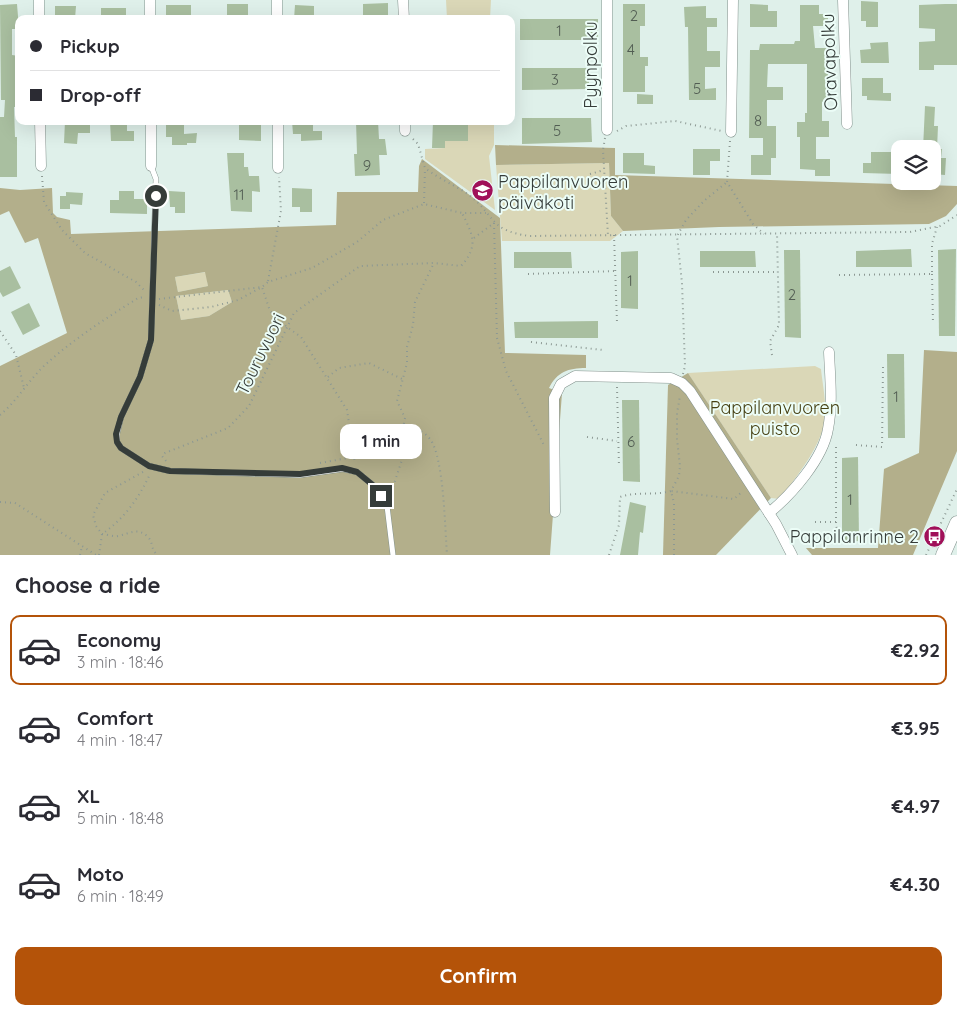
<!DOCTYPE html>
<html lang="en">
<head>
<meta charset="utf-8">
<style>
  :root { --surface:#fff; --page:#f7f7f7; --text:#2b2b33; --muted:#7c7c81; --line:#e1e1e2; --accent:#b45309 }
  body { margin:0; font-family:Quicksand,sans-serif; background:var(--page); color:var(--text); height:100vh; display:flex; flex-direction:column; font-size:19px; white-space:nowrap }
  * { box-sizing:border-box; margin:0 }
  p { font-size:16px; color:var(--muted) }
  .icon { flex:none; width:28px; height:28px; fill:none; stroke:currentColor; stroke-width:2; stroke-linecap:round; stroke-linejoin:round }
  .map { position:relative; height:555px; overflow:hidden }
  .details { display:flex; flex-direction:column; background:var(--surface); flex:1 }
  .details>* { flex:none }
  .banner { position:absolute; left:15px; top:15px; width:500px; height:110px; border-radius:10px; box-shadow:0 5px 20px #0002; display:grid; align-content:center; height:110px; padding:0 15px; background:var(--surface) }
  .buttons { position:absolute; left:891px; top:140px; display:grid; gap:10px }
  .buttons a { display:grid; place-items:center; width:50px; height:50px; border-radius:10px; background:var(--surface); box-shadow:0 5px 20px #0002; font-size:25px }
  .end { position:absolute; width:22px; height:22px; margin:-11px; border:6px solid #353c39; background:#fff; box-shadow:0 0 0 2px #fff }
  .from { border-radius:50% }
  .bubble { position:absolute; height:35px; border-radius:10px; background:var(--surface); box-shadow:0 5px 20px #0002; font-size:16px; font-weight:700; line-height:35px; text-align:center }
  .banner b { display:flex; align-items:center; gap:18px; height:48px; font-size:19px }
  .banner b+b { border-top:1px solid var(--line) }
  .banner i { width:12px; height:12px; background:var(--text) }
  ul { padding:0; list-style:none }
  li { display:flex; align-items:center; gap:15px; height:70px; margin:0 10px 8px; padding:0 5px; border:2px solid transparent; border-radius:10px }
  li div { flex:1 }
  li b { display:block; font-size:19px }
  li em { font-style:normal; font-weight:700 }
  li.active { border-color:var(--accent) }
  li>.icon { width:45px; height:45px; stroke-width:1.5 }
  h2 { padding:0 15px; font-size:22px; line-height:60px }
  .primary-button { display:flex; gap:10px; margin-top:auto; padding:10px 15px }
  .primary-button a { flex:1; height:58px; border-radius:10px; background:var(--accent); color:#fff; font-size:20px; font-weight:700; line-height:58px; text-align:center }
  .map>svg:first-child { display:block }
</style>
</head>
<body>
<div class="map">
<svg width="957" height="555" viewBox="0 0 957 555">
  <rect width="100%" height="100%" fill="#dff0ea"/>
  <g fill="#dad7b7">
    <path d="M 446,0 L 491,0 L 490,19 L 447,19 Z"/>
    <path d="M 453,121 L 494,121 L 494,145 L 489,156 L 495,210 L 425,159 L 425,149 L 445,148 L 445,141 L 468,141 L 468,122 Z"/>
    <path d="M 609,163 L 611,216 L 623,231 L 610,241 L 502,241 L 496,165 Z"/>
    <path d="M 206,272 L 208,286 L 178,292 L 175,277 Z"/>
    <path d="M 228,290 L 232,302 L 209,316 L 181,320 L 176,296 Z"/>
    <path d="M 815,366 L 821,369 C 823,389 829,413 822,432 C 813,457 795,478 780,499 L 771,498 L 688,373 Z"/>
  </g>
  <g fill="#b3af8b" fill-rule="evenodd">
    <path d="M 495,145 L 615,148 L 615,175 L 957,186 L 957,204 L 946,216 L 929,224 L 719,227 L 623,231 L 611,216 L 609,163 L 496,165 Z"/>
    <path d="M 422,159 L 500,218 L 505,353 L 586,355 L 586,368 C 568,368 557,372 549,388 L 562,393 L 550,555 L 0,555 L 0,366 L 67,333 L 38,238 L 25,243 L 9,211 L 0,215 L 0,188 L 20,190 L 52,188 L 53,213 L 57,217 L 70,220 L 71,234 L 336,225 L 337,192 L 418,192 L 419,166 ZM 205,272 L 208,286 L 178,292 L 175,277 ZM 228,290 L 232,302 L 209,316 L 181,320 L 176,296 Z"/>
    <path d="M 924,350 L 957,352 L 957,451 L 913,555 L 812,555 L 806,548 L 878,548 L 884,469 L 919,453 Z"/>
    <path d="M 688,373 L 771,498 L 716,555 L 663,555 L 668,385 Z"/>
  </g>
  <g fill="#a9bfa0">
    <path d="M 861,1 L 878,2 L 878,27 L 866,27 L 866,21 L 861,21 Z"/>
    <path d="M 388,3 L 388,19 L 363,19 L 363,4 Z"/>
    <path d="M 17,4 L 19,29 L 12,29 L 12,55 L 19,56 L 18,107 L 14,107 L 15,137 L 17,137 L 17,177 L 0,177 L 0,117 L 4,117 L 5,100 L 1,100 L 0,5 Z"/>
    <rect x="227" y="4" width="21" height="15"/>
    <path d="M 623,4 L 645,4 L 645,26 L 640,26 L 640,57 L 648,57 L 648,66 L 645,66 L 645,92 L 623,92 Z"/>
    <path d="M 750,4 L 768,5 L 768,11 L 777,11 L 777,27 L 750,27 Z"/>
    <path d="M 945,4 L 957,4 L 957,65 L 934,65 L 934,70 L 919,70 L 919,42 L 935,41 L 935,29 L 919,28 L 919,5 Z"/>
    <rect x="166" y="5" width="25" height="14"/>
    <path d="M 295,5 L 314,6 L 314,19 L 294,19 Z"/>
    <path d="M 800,5 L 819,5 L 819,14 L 828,14 L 828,26 L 813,26 L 815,48 L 829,48 L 827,102 L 822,102 L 822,121 L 829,121 L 829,137 L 816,137 L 816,159 L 830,159 L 830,176 L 815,176 L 815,170 L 800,169 L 800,137 L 797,137 L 797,122 L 805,122 L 805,113 L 807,113 L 807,64 L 768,64 L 767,87 L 783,87 L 783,100 L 767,100 L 767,126 L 776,126 L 776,158 L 771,158 L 771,175 L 751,175 L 751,155 L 763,155 L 763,138 L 749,138 L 750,50 L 759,50 L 760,44 L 794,44 L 795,41 L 800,41 Z"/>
    <path d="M 55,6 L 76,6 L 75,19 L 55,19 Z"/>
    <path d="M 706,6 L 706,18 L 717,18 L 717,27 L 707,27 L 707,51 L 720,51 L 720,67 L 705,67 L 705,89 L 716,88 L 716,100 L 689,100 L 688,27 L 685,27 L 684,7 Z"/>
    <rect x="101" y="8" width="25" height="11"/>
    <rect x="520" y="19" width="78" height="21"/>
    <path d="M 888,42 L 889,63 L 861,63 L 860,50 L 871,49 L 870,43 Z"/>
    <path d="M 522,68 L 589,68 L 589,89 L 522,90 Z"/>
    <path d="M 862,78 L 883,78 L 883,93 L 891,93 L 891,101 L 867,100 L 867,96 L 862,96 Z"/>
    <path d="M 637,94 L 653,95 L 653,104 L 637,104 Z"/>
    <path d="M 925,106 L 935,107 L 934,126 L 938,126 L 937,149 L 923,149 Z"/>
    <path d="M 522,118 L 591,118 L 592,142 L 522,144 Z"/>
    <path d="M 65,121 L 90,121 L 90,133 L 78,133 L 77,144 L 64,143 Z"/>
    <path d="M 110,121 L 127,121 L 127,131 L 134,131 L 134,141 L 111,141 Z"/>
    <path d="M 166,121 L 184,121 L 184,134 L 197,133 L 196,143 L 187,143 L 187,145 L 172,145 L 172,137 L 166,137 Z"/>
    <path d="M 239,121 L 256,121 L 256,124 L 261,124 L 261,141 L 239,140 Z"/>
    <path d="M 292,121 L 313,121 L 313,131 L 322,131 L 322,140 L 301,141 L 301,134 L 293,134 Z"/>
    <path d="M 356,121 L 378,121 L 379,139 L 385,139 L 387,155 L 379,155 L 380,175 L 355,176 L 354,154 L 357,154 Z"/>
    <path d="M 433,121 L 468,122 L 468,141 L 445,141 L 445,148 L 432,148 Z"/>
    <path d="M 693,149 L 720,149 L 720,161 L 710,161 L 710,175 L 693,175 Z"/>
    <path d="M 932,149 L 942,149 L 941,158 L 946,158 L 945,175 L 932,174 Z"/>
    <path d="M 871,152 L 891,152 L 891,164 L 899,164 L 899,174 L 863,173 L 863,163 L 871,163 Z"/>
    <path d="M 227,153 L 244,153 L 244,167 L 248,167 L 249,176 L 259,176 L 260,192 L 252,191 L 252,212 L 231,211 Z"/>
    <path d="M 623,153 L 644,153 L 644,165 L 655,166 L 655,174 L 623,173 Z"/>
    <path d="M 292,188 L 312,189 L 312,212 L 300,212 L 300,207 L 292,207 Z"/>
    <path d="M 119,191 L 134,191 L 134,199 L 147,199 L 147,214 L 110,213 L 110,200 L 119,200 Z"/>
    <path d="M 169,191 L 185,192 L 185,213 L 175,213 L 175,207 L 170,207 Z"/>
    <path d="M 66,192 L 83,193 L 82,205 L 70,204 L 70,209 L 60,209 L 60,196 L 66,196 Z"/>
    <path d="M 911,249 L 912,267 L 856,267 L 856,251 Z"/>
    <path d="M 956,249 L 955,336 L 939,336 L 938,250 Z"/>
    <path d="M 784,250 L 800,250 L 801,338 L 785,337 Z"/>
    <path d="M 638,251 L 638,309 L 621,308 L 621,252 Z"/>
    <path d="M 700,251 L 755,251 L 756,267 L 700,267 Z"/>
    <path d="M 514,252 L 571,252 L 572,268 L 514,268 Z"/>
    <path d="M 10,266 L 21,288 L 3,297 L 0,292 L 0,271 Z"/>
    <path d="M 29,303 L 40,326 L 23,335 L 11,312 Z"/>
    <path d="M 598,321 L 598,338 L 515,338 L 514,322 Z"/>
    <path d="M 887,354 L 904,354 L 905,438 L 888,438 Z"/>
    <path d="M 622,400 L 639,400 L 640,482 L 623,481 Z"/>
    <path d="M 858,457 L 859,541 L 842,542 L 842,458 Z"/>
    <path d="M 630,502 L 646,506 L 643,533 L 640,532 L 638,555 L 620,555 Z"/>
  </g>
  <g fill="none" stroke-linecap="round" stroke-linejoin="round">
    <defs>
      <path id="lane" d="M 151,166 L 156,179 L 151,340 L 140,377 L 121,417 L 117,434 L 117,442 L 121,448 L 149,466 L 170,471 L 300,475 L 343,469 L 357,472 L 374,486 L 387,506 L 393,555"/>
      <g id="street">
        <path d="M 39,0 L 39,19"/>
        <path d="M 150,0 L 150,19"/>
        <path d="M 277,0 L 277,19"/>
        <path d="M 403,0 L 404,19"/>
        <path d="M 843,0 L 847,124"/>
        <path d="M 40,121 L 41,166"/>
        <path d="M 151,121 L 151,166"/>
        <path d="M 278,121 L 278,168"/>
        <path d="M 405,121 L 405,131"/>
        <path d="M 607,130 L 607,0"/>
        <path d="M 731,132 L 733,0"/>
        <path d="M 555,512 L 554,398 L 561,384 L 575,376 L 671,378 L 682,383 L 690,391 L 776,524 L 792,555"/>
        <path d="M 769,513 C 792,494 823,459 828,429 C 833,403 830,377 829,352"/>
      </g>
      <path id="secondary" d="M 943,555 L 957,523"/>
    </defs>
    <use href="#lane" stroke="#82918c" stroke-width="6"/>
    <use href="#street" stroke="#82918c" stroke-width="11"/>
    <use href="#secondary" stroke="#82918c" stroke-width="15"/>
    <g stroke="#8c9893" stroke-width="2" stroke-dasharray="1 4" stroke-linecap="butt">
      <path d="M 617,131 L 626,126 L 675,121 L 722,131"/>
      <path d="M 605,138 L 603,150 L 608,236"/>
      <path d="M 413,139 L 418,144 L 425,168 C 439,179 455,185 469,195 C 496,216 488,230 529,236 L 910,232 L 940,226 L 957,215"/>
      <path d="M 730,141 L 727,182 L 753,224 L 764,234"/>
      <path d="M 590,174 L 604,170"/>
      <path d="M 42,176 L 44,202 L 62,230 L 85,253 L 136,282 L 145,291"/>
      <path d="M 424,203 L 425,168"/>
      <path d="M 494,223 L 497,338 L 506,371 L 545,447"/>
      <path d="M 614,235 L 617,323"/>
      <path d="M 474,238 L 494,223"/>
      <path d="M 713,272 L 777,272"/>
      <path d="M 528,274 L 615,271"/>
      <path d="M 932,274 L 933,324"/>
      <path d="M 839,275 L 932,274 L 932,244 L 937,227"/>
      <path d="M 268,281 L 281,211 L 279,177"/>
      <path d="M 159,299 L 262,287 L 268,282 L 312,268 L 357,242 L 383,220 L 424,204 L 462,213 L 486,213"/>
      <path d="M 159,305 L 172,311 L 211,307 L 238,300 L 262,287 L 270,311 L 287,327 L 301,337 L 347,410 L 355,463"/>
      <path d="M 0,331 L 16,355 L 24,388"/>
      <path d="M 531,342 L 603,350"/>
      <path d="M 772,355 L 770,341 L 779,325 L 777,233"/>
      <path d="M 683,374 L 685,366 L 682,283 L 677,236 L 686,220 L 705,200 L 727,182"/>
      <path d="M 328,377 L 339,368 L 369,363 L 402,379"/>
      <path d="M 617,387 L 619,467"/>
      <path d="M 0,415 C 17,401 28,381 44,366 C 72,340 105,319 138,298 L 145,297"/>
      <path d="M 587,437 L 617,441"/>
      <path d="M 856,445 L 882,447 L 883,367"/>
      <path d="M 166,461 L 162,456 L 165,453 L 228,428 L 249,406 L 294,313 L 360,266 L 434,263 L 461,266 C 479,246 473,235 462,213"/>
      <path d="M 320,463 L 348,458 L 403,428 C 413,427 423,430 430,439 C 444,457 445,530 447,555"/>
      <path d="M 143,472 L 105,493 L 93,515 L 96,526 L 102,534 C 107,534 113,537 118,536 C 129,534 137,527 147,536 C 154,542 150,550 158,555"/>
      <path d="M 390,496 L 406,448 L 403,428 L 405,418 L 397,401 L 407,363 L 407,347 L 413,325 L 415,302 L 434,263"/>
      <path d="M 0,502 L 15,503 L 96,555"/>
      <path d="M 815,522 L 836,522 L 836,446"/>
      <path d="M 836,522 L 838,541"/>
      <path d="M 80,555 L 82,546"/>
      <path d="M 99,555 L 102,534 C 124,519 139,498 150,474"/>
      <path d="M 609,555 L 619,525 L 620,497 C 637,491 654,496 671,491 L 679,476 L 680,466 L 677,439 L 677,413 L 680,396"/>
      <path d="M 674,555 L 674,503 L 671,491 L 734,499 L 743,491"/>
      <path d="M 926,555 L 957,489"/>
    </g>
    <use href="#lane" stroke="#fff" stroke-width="5"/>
    <use href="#street" stroke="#fff" stroke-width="10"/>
    <use href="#secondary" stroke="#fff" stroke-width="14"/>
  </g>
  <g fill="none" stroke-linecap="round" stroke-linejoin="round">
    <path stroke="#353c39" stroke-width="6" d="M 156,196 L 151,340 L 140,377 L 121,417 L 116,434 L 117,442 L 121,448 L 149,466 L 170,471 L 300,474 L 342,468 L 357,472 L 374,486 L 381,496"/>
  </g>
  <defs>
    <symbol id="school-disc" viewBox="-11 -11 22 22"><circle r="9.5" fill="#a01059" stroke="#ecfdf7"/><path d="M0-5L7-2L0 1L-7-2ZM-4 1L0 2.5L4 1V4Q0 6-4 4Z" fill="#fff"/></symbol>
    <symbol id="bus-disc" viewBox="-11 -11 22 22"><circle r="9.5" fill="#a01059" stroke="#ecfdf7"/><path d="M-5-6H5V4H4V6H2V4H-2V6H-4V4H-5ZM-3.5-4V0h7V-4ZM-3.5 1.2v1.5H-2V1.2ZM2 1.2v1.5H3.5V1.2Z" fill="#fff"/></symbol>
  </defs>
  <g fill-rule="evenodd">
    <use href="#school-disc" x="470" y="178" width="25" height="25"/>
    <use href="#bus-disc" x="922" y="524" width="25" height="25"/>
  </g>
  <g text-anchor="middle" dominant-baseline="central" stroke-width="4" stroke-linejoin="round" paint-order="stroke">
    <g font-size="15" fill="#525d53">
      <text x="634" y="15">2</text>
      <text x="559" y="30">1</text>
      <text x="631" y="49">4</text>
      <text x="555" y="79">3</text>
      <text x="697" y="88">5</text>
      <text x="758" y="120">8</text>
      <text x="557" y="130">5</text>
      <text x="367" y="165">9</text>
      <text x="239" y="194">11</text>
      <text x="630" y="280">1</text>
      <text x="792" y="294">2</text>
      <text x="896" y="396">1</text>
      <text x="631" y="441">6</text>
      <text x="850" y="499">1</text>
    </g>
    <g font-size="18" fill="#353c39" stroke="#ecfdf7">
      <text transform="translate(829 62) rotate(-92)">Oravapolku</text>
      <text transform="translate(590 65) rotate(-90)">Pyynpolku</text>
      <text transform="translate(260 354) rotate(-64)">Touruvuori</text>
    </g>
    <g font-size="18" fill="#353c39" stroke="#ecfdf7" text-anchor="start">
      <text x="498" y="181">Pappilanvuoren<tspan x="498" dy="21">päiväkoti</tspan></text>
      <text x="919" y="536" text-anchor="end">Pappilanrinne 2</text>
    </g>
    <g font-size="18" fill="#464013" stroke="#ecfdf7">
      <text x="775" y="407">Pappilanvuoren<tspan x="775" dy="21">puisto</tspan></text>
    </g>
  </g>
</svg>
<div class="buttons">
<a><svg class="icon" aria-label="layers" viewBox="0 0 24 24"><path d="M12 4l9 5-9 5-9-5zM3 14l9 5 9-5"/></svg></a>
</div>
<i class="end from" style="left:156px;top:196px"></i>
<i class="end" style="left:381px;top:496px"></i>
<div class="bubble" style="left:340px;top:424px;width:82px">1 min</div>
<div class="banner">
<b><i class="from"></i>Pickup</b>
<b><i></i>Drop-off</b>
</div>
</div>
<section class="details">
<h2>Choose a ride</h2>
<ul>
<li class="active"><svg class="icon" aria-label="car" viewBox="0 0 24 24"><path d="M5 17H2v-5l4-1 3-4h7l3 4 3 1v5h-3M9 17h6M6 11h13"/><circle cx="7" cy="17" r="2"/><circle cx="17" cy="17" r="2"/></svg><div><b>Economy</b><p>3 min · 18:46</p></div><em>€2.92</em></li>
<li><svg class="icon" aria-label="car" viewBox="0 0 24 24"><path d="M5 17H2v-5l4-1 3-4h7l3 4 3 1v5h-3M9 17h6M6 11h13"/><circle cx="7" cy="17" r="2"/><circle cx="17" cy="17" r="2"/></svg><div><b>Comfort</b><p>4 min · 18:47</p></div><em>€3.95</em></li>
<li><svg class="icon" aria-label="car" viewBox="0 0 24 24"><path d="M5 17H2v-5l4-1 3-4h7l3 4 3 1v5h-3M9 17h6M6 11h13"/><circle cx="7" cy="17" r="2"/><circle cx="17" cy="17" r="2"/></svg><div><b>XL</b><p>5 min · 18:48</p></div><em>€4.97</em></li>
<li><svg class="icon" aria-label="car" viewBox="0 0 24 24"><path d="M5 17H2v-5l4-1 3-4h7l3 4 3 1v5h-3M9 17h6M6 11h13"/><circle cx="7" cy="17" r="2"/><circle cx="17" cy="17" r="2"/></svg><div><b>Moto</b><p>6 min · 18:49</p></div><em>€4.30</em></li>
</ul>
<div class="primary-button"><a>Confirm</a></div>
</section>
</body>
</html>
